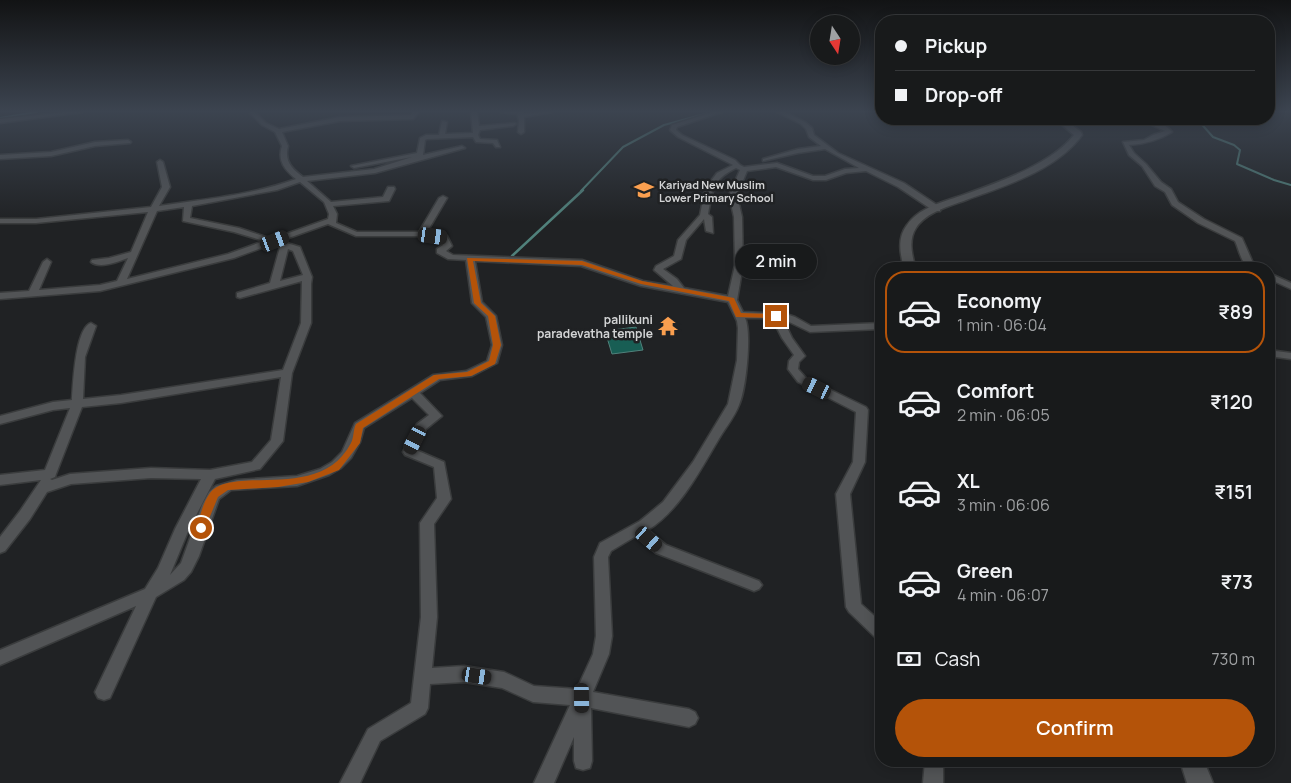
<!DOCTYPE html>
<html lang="en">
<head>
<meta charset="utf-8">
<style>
  :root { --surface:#181a1b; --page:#212324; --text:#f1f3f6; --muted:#9fa1a3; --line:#36383a; --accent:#b45309 }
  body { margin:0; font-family:Manrope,sans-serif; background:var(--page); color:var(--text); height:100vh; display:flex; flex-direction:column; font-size:19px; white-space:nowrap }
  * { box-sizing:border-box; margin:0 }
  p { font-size:16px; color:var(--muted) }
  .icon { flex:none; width:28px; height:28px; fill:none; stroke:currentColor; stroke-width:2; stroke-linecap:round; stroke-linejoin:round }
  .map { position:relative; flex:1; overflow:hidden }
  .sheet { position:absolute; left:875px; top:262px; width:400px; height:505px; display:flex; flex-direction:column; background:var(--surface); border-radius:20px; box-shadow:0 2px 12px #0003,0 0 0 1px var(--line) }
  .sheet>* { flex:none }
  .hud { position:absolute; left:875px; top:15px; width:400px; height:110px; border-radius:20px; box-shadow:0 2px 12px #0003,0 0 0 1px var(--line); display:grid; align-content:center; height:110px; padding:0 20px; background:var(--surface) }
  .needle { width:32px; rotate:168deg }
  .tools { position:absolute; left:810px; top:15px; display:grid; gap:10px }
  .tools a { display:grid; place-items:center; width:50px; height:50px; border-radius:50%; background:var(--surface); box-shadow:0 2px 12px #0003,0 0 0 1px var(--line); font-size:25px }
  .end { position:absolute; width:22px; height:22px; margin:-11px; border:6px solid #b45309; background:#fff; box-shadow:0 0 0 2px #fff }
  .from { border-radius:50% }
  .bubble { position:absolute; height:35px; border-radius:18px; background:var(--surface); box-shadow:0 2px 12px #0003,0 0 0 1px var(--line); font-size:16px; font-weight:600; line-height:35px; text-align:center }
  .car { position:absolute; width:15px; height:30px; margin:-15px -8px; border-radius:6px; box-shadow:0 0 4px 1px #0007; background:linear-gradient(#222 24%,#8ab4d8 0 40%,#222 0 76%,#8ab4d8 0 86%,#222 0) }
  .hud b { display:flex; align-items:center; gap:18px; height:48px; font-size:19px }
  .hud b+b { border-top:1px solid var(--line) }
  .hud i { width:12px; height:12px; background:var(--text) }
  ul { padding:9px 0 0; list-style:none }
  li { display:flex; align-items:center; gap:15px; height:82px; margin:0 10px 8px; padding:0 10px; border:2px solid transparent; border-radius:20px }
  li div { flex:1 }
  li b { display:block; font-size:19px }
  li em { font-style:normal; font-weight:600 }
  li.selected { border-color:var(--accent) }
  li>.icon { width:45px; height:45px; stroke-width:1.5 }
  .pay { display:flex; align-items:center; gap:12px; height:55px; padding:0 20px; font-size:19px }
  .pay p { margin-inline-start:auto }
  .action { display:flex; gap:10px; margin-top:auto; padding:10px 20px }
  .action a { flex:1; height:58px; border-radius:30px; background:var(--accent); color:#fff; font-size:20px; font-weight:600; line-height:58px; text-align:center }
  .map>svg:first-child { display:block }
</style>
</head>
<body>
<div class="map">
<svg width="1291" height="783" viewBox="0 0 1291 783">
  <rect width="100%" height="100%" fill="#202224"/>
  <path fill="#185e54" stroke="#50817b" d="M 636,327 L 643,350 L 612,354 L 605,331 Z"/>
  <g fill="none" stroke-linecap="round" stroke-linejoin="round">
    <g stroke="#50817b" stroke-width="2">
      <path d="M 0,118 L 37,112"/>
      <path d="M 1197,119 L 1213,137 L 1234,145 L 1240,150 L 1237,164 L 1274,180 L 1291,185"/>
      <path d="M 581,191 L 623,147 L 664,125 L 712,112"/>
    </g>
    <path stroke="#50817b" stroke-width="2.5" d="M 512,256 L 583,190"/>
    <defs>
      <g id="street">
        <path d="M 65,112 L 83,112 L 0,123 L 0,119 Z"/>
        <path d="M 249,112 L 255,112 L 266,123 L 279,129 L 340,117 L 411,115 L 413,112 L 419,112 L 413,119 L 340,121 L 282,132 L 288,146 C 284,161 292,169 303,177 L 374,169 L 412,157 L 354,168 L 351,166 L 417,153 L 420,138 L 426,135 L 439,135 L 442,121 L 447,122 L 445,134 L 473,133 L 471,112 L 477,112 L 479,126 L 515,123 L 516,124 L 513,126 L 480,130 L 478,135 L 480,139 L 497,140 L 500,147 L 496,147 L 493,143 L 476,142 L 473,137 L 427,139 L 425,140 L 423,155 L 462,146 L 465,148 L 375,173 L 307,181 L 331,202 L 383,197 L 388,187 L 394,187 L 395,189 L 389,201 L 333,206 L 337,214 L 336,223 L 357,232 L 419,232 L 439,198 L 443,196 L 447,198 L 427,232 L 447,236 L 452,246 L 446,251 L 453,255 L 582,260 L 643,281 L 673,286 L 654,270 L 656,266 L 674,256 L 678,240 L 700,215 L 705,189 L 717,173 L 733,165 L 678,137 L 670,130 L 672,125 L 713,112 L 722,112 L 677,127 L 676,130 L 682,135 L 735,160 L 740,165 L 744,167 L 777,163 L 813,176 L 825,176 L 845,169 L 859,168 L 825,149 L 798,153 L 763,161 L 763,159 L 798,149 L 821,146 L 809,137 L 806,129 L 801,124 L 777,112 L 785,112 L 805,122 L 812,128 L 814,135 L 838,153 L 904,183 L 940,207 L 940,211 L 934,211 L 898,187 L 866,171 L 846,173 L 826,180 L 813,180 L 776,167 L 747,171 L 737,195 L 742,217 L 743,265 L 737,300 L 743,312 L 786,314 L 795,317 L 811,326 L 881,323 L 881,329 L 810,332 L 783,319 L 792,338 L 805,356 L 799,362 L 798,369 L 806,378 L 866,407 L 868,410 L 865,462 L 850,494 L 861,604 L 881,622 L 881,639 L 875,637 L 849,612 L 846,607 L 836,494 L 853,462 L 856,412 L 798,382 L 788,369 L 789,361 L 794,355 L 782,338 L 772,318 L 745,318 C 752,332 746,390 739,405 C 735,416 726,427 720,437 C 700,470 681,509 648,530 L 666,545 L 759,581 L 762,585 L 759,589 L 754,591 L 749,589 L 656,553 L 636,536 L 611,551 L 608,557 L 612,636 L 609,654 L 593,692 L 689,709 L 695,712 L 698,718 L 695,724 L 689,727 L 591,708 L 592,761 L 590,768 L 583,770 L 576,768 L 574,761 L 574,737 L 554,783 L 534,783 L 570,705 L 533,702 L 502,688 L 464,682 L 430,684 L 428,708 L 425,714 L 380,741 L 360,783 L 340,783 L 368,729 L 411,703 L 421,617 L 420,523 L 437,498 L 434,467 L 405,455 L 403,452 L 417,424 L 429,415 L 412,398 L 364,428 L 360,442 L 351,458 L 341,468 L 329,475 L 297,486 L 231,490 L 219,499 L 199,556 L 191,572 L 184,580 L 156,597 L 110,698 L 104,700 L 98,698 L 95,692 L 136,606 L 0,665 L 0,650 L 145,589 L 158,568 L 175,529 L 201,479 L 151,478 L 71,484 L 47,492 L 30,519 L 5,551 L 0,553 L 0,537 L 20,511 L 41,480 L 0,485 L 0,475 L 45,470 L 70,408 L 53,410 L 0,424 L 0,416 L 53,402 L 72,400 C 73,386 75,328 91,323 L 96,326 L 85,357 L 83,399 L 121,395 L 283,370 L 301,323 L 302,281 L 240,298 L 237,297 L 237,293 L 270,283 L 280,247 L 272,244 L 234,258 L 100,291 L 0,299 L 0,293 L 29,291 L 43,262 L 47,259 L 51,262 L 39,290 L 100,285 L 117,281 L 128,258 C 117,262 100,269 91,262 L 92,260 L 109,258 L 131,252 L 148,212 L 36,223 L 0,223 L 0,219 L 36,219 L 151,207 L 162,187 L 157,162 L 160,160 L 163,162 L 170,187 L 159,206 C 205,199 252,195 296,179 C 285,170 277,161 282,146 L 275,132 L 262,125 ZM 736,168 L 740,170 L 729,195 L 734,217 L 735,265 L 728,296 L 684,288 L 677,279 L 663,269 L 681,259 L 686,240 L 704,219 L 706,231 L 713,233 L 712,217 L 708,214 C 713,189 712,180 736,168 ZM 300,182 L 324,202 L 329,214 L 328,219 L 272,239 L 239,228 L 190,218 L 192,206 L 277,190 ZM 184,207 L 183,221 L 234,232 L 264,241 L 228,254 L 127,279 L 157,211 ZM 328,224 L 356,236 L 422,236 L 441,240 L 443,245 L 437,249 L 437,253 L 448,259 L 466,260 L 472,303 L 486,317 L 492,345 L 487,361 L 466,371 L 433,375 L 355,423 L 342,452 L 332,462 L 320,469 L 297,476 L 237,480 L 216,486 L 209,492 L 202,505 L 181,563 L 170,575 L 189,529 L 215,479 L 260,469 L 283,441 L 292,373 L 311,323 L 311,284 L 312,277 L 300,247 L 280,241 ZM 288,249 L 293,251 L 303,275 L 280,281 ZM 475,261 L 581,266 L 641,286 L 728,302 L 737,321 L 738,328 L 737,360 L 728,404 L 693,462 L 663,502 L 640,521 L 600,543 L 594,557 L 596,636 L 593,654 L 577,689 L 534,686 L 504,672 L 464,666 L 432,668 L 437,617 L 434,524 L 451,499 L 444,462 L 416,450 L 426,429 L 442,416 L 420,393 L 440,380 L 472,376 L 497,363 L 502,345 L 496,316 L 482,302 ZM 281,377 L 271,440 L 252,462 L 210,470 L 151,468 L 70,474 L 52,480 L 50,479 L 55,477 L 56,474 L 82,407 L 121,403 Z"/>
        <path d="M 501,112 L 524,112 L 523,113 L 552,112 L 524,117 L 524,132 L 521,134 L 518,132 L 519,120 L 517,114 Z"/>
        <path d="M 1138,119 C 1149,118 1165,123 1172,132 C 1159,140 1145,144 1129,145 L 1134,153 L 1146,164 L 1161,182 L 1171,189 L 1178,202 L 1204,219 L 1242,238 L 1253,263 L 1260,269 C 1241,269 1242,257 1235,241 L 1198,223 L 1172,205 L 1165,192 L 1155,186 L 1142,166 L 1129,155 L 1123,142 L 1144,140 L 1153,135 L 1165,131 Z"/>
        <path d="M 128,140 L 131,142 L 130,143 L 95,146 L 51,156 L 0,159 L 0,155 L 51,152 L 95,142 Z"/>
        <path d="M 1269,273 L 1291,283 L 1291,289 L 1269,279 Z"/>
        <path d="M 1269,350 L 1291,353 L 1291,359 L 1269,356 Z"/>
        <path d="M 925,761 L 943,761 L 943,783 L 923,783 Z"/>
      </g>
      <g id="secondary">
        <path d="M 1055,119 L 1064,119 L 1081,132 L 1082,135 C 1057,170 1005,186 966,200 C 950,206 926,212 916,228 C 908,240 912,256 916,269 L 904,269 C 900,253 897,238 907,225 C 918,209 939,203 957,197 C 993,184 1050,166 1074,135 Z"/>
        <path d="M 1180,761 L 1204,761 L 1213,783 L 1187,783 Z"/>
      </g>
    </defs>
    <use href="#street" stroke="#3a3c3d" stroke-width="3"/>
    <use href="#secondary" stroke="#3a3c3d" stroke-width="3"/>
    <use href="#street" fill="#525456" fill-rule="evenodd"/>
    <use href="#secondary" fill="#525456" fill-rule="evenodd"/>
  </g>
  <linearGradient id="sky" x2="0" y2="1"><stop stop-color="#121314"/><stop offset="0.5" stop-color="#3c4450"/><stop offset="1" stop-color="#3c4450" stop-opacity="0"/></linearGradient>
  <rect width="1291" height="222" fill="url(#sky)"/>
  <path fill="#b45309" d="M 467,258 L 582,261 L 642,281 L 734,298 L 741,313 L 776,314 L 780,316 L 776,318 L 736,317 L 729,301 L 641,284 L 582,265 L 473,261 L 481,303 L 495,316 L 501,345 L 495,364 L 471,376 L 439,379 L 363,428 L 360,443 L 339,470 L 308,482 L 278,487 L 228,490 L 218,497 L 204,531 L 197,531 L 196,528 C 200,517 203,502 210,493 C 233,464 320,503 351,443 C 354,437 353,430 356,424 L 434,375 L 467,372 L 489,361 L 493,345 L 488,316 L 474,303 Z"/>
  <defs>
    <symbol id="school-bare" viewBox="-9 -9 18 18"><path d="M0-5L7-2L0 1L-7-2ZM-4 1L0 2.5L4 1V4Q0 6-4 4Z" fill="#fa9f4f" stroke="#202224" stroke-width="2.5" paint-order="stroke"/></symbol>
    <symbol id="temple-bare" viewBox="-9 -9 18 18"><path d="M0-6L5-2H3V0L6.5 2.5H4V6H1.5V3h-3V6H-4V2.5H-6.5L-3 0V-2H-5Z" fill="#fa9f4f" stroke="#202224" stroke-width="2.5" paint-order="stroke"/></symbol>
  </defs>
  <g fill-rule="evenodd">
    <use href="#school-bare" x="630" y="176" width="28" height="28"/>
    <use href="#temple-bare" x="654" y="312" width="28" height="28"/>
  </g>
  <g text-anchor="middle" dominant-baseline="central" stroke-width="5" stroke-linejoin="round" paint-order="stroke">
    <g font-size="11" font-weight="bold" fill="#d3d4d5" stroke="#202224" text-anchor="start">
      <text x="659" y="184">Kariyad New Muslim<tspan x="659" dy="13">Lower Primary School</tspan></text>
    </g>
    <g font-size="12" font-weight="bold" fill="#d3d4d5" stroke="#202224" text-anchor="end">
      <text x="653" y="319">pallikuni<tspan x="653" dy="14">paradevatha temple</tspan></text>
    </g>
  </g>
</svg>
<div class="tools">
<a><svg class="needle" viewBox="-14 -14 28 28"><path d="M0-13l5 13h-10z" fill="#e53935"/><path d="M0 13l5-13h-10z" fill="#9fa1a3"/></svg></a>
</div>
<i class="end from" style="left:201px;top:528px"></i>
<i class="end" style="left:776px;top:316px"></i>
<div class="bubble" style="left:735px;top:244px;width:82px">2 min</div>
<i class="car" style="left:433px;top:236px;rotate:98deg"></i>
<i class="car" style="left:275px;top:241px;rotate:69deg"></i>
<i class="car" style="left:817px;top:388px;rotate:296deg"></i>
<i class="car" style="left:415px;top:440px;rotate:207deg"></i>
<i class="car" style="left:649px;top:539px;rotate:131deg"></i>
<i class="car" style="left:477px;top:676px;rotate:99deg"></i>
<i class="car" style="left:582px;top:698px;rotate:179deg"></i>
<div class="hud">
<b><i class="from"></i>Pickup</b>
<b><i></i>Drop-off</b>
</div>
<section class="sheet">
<ul>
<li class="selected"><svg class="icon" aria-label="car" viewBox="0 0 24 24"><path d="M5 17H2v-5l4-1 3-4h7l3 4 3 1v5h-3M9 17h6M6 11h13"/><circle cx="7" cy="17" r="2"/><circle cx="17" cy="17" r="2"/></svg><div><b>Economy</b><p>1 min · 06:04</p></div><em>₹89</em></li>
<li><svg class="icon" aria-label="car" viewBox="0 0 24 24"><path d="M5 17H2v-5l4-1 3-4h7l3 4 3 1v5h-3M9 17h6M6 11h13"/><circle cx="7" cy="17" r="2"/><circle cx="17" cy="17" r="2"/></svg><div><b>Comfort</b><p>2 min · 06:05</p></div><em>₹120</em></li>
<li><svg class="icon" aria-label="car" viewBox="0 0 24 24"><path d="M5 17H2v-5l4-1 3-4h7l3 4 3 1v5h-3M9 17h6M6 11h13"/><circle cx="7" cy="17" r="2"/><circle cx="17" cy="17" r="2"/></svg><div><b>XL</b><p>3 min · 06:06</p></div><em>₹151</em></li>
<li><svg class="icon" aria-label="car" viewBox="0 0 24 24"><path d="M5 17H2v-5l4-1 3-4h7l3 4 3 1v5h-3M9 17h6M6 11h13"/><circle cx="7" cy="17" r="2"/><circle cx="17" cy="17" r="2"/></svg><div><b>Green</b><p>4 min · 06:07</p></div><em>₹73</em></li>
</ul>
<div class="pay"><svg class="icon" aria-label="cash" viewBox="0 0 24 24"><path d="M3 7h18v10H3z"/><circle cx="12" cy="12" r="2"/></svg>Cash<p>730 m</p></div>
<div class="action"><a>Confirm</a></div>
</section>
</div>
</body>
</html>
